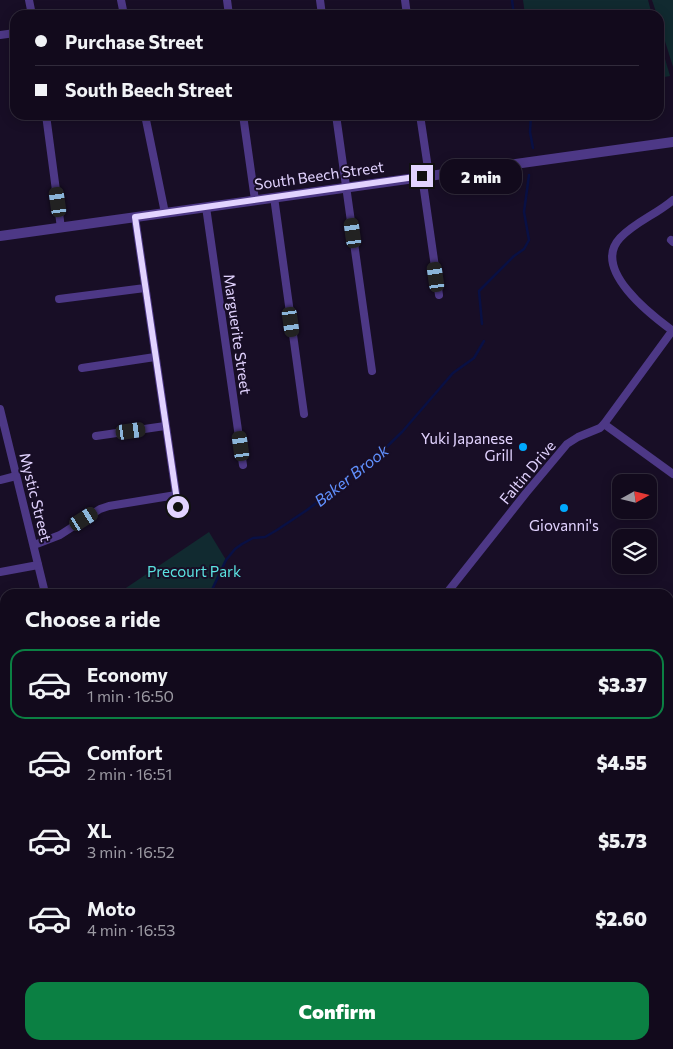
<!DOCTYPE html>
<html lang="en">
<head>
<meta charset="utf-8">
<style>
  :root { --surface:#120a1c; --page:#1b1325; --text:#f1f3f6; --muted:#9c9aa3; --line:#312b3b; --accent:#0b8043 }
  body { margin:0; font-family:Commissioner,sans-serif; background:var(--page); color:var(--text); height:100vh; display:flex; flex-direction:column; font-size:19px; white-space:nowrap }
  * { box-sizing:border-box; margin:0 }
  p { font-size:16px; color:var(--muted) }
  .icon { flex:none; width:28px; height:28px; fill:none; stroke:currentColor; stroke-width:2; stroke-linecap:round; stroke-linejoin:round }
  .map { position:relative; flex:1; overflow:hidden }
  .panel { position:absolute; left:0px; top:589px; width:674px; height:461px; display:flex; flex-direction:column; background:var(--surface); border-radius:15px 15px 0 0; box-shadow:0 2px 12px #0003,0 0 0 1px var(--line) }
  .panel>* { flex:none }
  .banner { position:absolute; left:10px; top:10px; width:654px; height:110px; border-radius:15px; box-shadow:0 2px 12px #0003,0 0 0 1px var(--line); display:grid; align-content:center; height:110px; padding:0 25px; background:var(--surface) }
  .needle { width:32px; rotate:82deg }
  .controls { position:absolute; left:612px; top:474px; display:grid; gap:10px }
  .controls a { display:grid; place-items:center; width:45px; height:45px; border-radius:10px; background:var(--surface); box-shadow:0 2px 12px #0003,0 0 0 1px var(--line); font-size:25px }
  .end { position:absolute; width:22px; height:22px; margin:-11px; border:6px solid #e2d3ff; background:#111; box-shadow:0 0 0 2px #111 }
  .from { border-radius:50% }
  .bubble { position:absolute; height:35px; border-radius:15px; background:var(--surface); box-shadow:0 2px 12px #0003,0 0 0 1px var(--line); font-size:16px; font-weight:800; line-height:35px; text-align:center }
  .car { position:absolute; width:15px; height:30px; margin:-15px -8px; border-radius:6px; box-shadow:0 0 4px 1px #0007; background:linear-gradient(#222 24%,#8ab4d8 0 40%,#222 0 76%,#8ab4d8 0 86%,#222 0) }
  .banner b { display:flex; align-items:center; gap:18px; height:48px; font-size:19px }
  .banner b+b { border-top:1px solid var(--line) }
  .banner i { width:12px; height:12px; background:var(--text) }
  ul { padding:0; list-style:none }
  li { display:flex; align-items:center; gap:15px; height:70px; margin:0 10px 8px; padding:0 15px; border:2px solid transparent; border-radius:15px }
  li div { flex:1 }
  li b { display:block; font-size:19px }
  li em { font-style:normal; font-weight:800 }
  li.active { border-color:var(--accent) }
  li>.icon { width:45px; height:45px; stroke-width:1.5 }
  h2 { padding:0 25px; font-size:22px; line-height:60px }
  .action { display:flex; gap:10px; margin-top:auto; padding:10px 25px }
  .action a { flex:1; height:58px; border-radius:15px; background:var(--accent); color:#fff; font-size:20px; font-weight:800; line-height:58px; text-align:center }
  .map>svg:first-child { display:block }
</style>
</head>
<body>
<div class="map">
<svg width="673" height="1049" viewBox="0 0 673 1049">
  <rect width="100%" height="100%" fill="#180e26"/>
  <g fill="#112a30">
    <path d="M 523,0 L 648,0 L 652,15 L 525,15 Z"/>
    <path d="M 652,0 L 673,0 L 673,67 L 659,22 L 659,15 L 657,15 Z"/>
    <path d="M 659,38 L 670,76 L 659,78 Z"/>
    <path d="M 209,532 L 226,560 L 210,594 L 117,594 Z"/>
    <path d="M 5,671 L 5,772 L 0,773 L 0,675 Z"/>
    <path d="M 25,1045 L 118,1045 L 113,1049 L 29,1049 Z"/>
  </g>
  <path fill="#091044" d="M 5,772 L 5,1011 L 4,1015 L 0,1018 L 0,773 Z"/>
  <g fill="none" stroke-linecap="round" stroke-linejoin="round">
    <g stroke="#091044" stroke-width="2.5">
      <path d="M 512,0 L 514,15"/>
      <path d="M 531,115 L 530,132 L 533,148"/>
      <path d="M 482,324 L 479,291 L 514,256 L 524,249 L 529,240 L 524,212 L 529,175"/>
      <path d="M 210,594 L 226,560 L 235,549 L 242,544 L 253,538 L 265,537 L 277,530 L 307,510 L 371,462 L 402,432 L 453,373 L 474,358 L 484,341"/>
    </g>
    <g stroke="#4d3886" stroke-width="8">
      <path d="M 29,0 L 32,15"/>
      <path d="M 121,0 L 124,15"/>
      <path d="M 227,0 L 229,15"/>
      <path d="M 320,0 L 322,15"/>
      <path d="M 405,0 L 407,15"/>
      <path d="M 0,35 L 15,33"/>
      <path d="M 46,115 L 61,228"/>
      <path d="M 145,115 L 165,213"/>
      <path d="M 243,115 L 255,200"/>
      <path d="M 336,115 L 372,371"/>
      <path d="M 420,115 L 429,175"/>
      <path d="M 422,176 L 439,295"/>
      <path d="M 274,197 L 304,414"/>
      <path d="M 673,200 C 657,214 635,222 620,238 C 591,269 651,315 673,331"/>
      <path d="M 206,207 L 243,465"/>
      <path d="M 135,217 L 178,507"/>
      <path d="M 671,240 L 673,242"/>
      <path d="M 59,299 L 145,288"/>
      <path d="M 82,368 L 155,357"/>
      <path d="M 0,409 L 45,593"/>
      <path d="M 604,424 L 673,474"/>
      <path d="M 96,436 L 165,426"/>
      <path d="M 0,480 L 16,476"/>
      <path d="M 34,545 L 60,535 L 100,509 L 109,506 L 176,495"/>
      <path d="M 0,572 L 38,565"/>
      <path d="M 446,594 L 526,493 L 567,444 L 578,437 L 600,428 L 604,424 L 672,331"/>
      <path d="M 669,895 L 673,908"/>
      <path d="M 634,1045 L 636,1049"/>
    </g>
    <path stroke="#4d3886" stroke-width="10" d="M 0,236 L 673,142"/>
    <g stroke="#e85aff" stroke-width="12">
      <path d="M 669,667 L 673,662"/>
      <path d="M 669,687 L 673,681"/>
      <path d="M 417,1045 L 422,1049"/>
      <path d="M 432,1049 L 433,1045"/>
      <path d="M 447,1049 L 448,1045"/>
    </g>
  </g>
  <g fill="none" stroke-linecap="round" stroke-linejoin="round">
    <path stroke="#e2d3ff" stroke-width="6" d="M 178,507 L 135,217 L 422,176"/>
  </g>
  <g fill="#00a9fe" stroke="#180e26" stroke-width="2">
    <circle cx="523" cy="447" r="5"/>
    <circle cx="564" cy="508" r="5"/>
  </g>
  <g text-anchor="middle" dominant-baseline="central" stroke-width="4" stroke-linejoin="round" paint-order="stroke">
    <g font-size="15" fill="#e2d3ff" stroke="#180e26">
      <text transform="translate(319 175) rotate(-8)">South Beech Street</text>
      <text transform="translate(238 334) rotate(82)">Marguerite Street</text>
      <text transform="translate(527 472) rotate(-50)">Faltin Drive</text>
      <text transform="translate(36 497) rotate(76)">Mystic Street</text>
    </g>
    <g font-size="15" fill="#e2d3ff" stroke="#180e26" text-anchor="end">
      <text x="513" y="438">Yuki Japanese<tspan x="513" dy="17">Grill</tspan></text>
      <text x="564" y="525" text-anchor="middle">Giovanni's</text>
    </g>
    <g font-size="15" fill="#5be3e1" stroke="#180e26">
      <text x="194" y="571">Precourt Park</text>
    </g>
    <g font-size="16" font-style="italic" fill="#6191ff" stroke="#180e26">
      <text transform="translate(351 475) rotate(-38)">Baker Brook</text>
    </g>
  </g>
</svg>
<div class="controls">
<a><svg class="needle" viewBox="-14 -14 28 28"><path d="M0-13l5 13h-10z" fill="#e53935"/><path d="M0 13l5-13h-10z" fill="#9c9aa3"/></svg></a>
<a><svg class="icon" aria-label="layers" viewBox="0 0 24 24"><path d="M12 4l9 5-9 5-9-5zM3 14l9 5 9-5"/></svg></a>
</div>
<i class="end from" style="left:178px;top:507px"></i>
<i class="end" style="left:422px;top:176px"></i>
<div class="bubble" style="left:440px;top:159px;width:82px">2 min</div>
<i class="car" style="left:58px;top:202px;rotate:352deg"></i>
<i class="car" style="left:353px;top:233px;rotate:352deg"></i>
<i class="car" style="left:436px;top:277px;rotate:352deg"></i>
<i class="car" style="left:291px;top:322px;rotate:172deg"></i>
<i class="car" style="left:131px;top:431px;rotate:82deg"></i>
<i class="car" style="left:241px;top:446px;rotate:352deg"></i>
<i class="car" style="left:84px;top:519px;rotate:58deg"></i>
<div class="banner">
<b><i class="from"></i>Purchase Street</b>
<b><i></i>South Beech Street</b>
</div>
<section class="panel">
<h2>Choose a ride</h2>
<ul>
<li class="active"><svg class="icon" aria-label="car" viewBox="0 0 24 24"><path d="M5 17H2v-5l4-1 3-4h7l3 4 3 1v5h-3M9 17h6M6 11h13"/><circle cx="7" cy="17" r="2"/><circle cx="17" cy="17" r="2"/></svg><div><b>Economy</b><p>1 min · 16:50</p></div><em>$3.37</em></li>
<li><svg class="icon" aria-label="car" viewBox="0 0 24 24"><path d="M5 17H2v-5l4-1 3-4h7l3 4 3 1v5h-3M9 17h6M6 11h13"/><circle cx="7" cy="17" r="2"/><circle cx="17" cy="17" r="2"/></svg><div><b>Comfort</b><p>2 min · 16:51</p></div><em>$4.55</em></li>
<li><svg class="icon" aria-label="car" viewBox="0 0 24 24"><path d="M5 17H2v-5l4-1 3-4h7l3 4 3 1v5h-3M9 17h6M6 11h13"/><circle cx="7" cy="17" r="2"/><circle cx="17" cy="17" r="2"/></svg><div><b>XL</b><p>3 min · 16:52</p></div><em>$5.73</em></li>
<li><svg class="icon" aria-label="car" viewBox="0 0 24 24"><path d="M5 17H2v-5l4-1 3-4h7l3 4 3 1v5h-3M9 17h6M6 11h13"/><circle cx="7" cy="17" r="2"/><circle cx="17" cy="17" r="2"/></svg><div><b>Moto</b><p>4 min · 16:53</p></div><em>$2.60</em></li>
</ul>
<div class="action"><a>Confirm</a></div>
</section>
</div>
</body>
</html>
